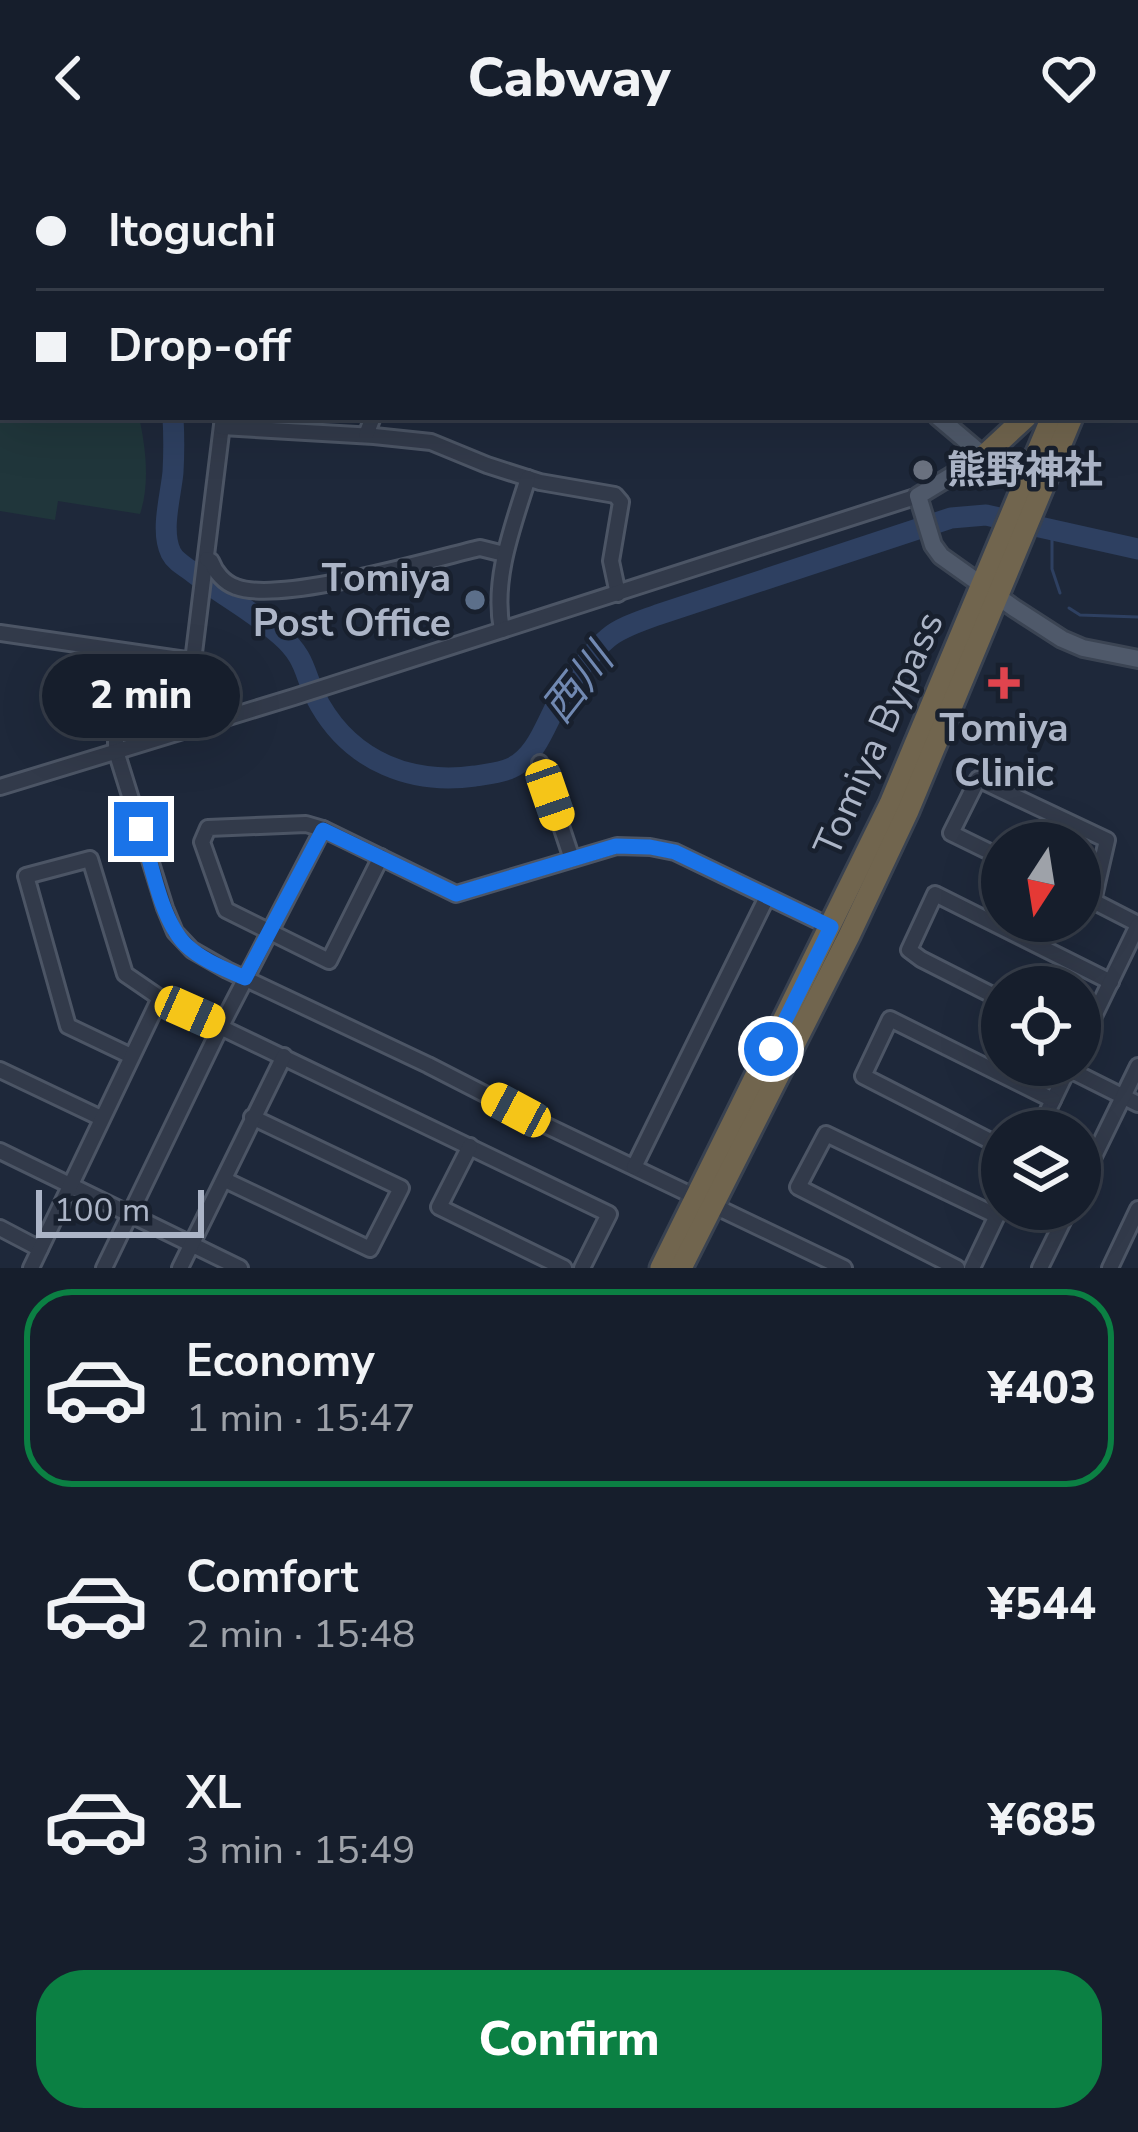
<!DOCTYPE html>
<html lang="en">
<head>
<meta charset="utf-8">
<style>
  :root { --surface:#161e2c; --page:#232b38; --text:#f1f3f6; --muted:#9ea2a9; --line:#353c48; --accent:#0b8043 }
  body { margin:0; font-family:"Nunito Sans","Noto Sans JP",sans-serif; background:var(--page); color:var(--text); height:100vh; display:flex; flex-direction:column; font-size:45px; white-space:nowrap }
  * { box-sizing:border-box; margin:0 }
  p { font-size:39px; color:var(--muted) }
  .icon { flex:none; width:66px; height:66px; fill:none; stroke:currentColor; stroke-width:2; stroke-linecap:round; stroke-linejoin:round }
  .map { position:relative; height:1112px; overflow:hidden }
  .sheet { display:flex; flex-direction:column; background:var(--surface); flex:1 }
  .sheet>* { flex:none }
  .top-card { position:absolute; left:0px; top:0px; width:1140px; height:264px; box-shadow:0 12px 48px #0002,0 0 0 3px var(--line); display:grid; align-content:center; height:264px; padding:0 36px; background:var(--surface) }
  .needle { width:78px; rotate:192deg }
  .buttons { position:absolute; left:981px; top:666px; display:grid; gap:24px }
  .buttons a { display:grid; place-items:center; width:120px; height:120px; border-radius:50%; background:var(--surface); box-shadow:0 12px 48px #0002,0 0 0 3px var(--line); font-size:60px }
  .scale { position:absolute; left:36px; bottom:30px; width:168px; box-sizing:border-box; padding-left:12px; border:6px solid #acb5c7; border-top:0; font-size:33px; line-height:42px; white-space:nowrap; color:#acb5c7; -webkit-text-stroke:9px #18202e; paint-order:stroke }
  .end { position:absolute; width:54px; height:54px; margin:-27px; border:15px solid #1a73e8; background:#fff; box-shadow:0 0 0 6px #fff }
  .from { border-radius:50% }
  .bubble { position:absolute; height:84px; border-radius:42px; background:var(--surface); box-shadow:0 12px 48px #0002,0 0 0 3px var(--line); font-size:39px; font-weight:800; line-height:84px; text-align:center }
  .car { position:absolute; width:36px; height:72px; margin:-36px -18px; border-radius:15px; box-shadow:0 0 9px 3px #0007; background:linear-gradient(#f5c518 24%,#345 0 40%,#f5c518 0 76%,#345 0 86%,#f5c518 0) }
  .top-card b { display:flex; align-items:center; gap:42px; height:114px; font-size:45px }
  .top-card b+b { border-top:3px solid var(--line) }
  .top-card i { width:30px; height:30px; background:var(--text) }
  ul { padding:21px 0 0; list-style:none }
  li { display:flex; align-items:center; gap:36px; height:198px; margin:0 24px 18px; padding:0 12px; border:6px solid transparent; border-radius:48px }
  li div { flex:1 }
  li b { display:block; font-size:45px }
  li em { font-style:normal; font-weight:800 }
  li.selected { border-color:var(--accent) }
  li>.icon { width:108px; height:108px; stroke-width:1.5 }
  .action { display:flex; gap:24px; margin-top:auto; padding:24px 36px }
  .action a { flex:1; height:138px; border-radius:48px; background:var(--accent); color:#fff; font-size:48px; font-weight:800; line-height:138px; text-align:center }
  header { display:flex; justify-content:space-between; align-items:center; height:156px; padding:0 36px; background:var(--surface); font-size:54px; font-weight:800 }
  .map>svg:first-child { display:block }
</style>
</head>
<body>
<header><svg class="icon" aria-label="back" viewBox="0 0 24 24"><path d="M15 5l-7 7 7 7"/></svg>Cabway<svg class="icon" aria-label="heart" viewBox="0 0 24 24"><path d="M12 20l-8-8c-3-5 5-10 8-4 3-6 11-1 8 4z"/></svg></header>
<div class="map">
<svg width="1138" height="1112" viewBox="0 0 1138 1112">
  <rect width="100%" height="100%" fill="#1e283a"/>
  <path fill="#20363b" d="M 0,216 L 3,218 L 3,261 L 74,261 L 84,265 L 86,261 L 139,261 C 146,292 150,328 140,358 L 58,345 L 55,364 L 0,355 Z"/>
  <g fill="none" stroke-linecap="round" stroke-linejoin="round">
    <g stroke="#2e4061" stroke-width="3">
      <path d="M 1052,374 L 1052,413 L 1060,437"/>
      <path d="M 1069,452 L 1080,459 L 1138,461"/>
    </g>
    <g stroke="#2e4061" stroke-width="21">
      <path d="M 0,118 L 3,120"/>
      <path d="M 173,261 C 174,279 174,298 173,316 C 171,339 160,375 171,397 C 175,405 184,410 191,415 C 220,438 253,455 280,479 C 309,504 303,520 320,549 C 353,606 412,629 475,620 C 487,618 500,617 511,612 C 538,600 547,563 562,539 C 575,520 590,497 608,482 C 621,471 641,465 657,459 L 951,362 L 986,359 L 1138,393"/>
    </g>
    <defs>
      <g id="minor">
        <path d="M 543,0 L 543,3"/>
        <path d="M 1036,3 L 1038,0"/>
        <path d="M 0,177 L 3,171"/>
        <path d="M 223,261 L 193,505 L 116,578 L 116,595 L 165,752 L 175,776 L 192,794 L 227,814 L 428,909 L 543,968 L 844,1112"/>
        <path d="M 222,271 L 374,280 L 431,286 L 487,309 L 540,326 L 615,339 L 621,346 L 611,405 L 618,438"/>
        <path d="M 366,279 L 373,261"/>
        <path d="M 207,403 L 211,405 C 215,416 224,427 236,431 C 280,448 429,404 480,392 L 504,398"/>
        <path d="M 502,474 C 492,423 513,370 528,322"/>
        <path d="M 0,477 L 193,505"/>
        <path d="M 540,607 L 572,703"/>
        <path d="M 0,631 L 294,541 L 918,340"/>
        <path d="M 323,673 L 306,668 L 208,672 L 202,686 L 226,754 L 329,805 L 381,701"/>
        <path d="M 1002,702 L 951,677 L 978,623 L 1107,684 L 1093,745 L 1080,739"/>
        <path d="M 1093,745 L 1138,768"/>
        <path d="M 1002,844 L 921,803 L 909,794 L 935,738 L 1111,826"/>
        <path d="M 1080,889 L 1138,769"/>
        <path d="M 131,900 L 68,870 L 26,720 L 90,703 L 125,818 L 160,842 L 609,1058 L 582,1112"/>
        <path d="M 1068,913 L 1138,948"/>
        <path d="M 0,914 L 101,962"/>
        <path d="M 1038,975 L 1070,909"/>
        <path d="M 470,990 L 439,1051 L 564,1112"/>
        <path d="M 1002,991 L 863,920 L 890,863 L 1053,944"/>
        <path d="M 0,995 L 240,1112"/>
        <path d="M 634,1011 L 767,741"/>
        <path d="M 225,1024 L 370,1093 L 401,1032 L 252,961"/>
        <path d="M 1080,1029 L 1138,910"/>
        <path d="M 0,1072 L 40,1093"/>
        <path d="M 31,1112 L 160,842"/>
        <path d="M 104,1112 L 221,870 L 323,673 L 456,738 L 617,690 L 650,691 L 675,696 L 831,771"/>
        <path d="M 180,1112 L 284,900"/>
        <path d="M 957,1112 L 798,1031 L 826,978 L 997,1060"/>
        <path d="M 972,1112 L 1002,1049"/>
        <path d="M 1040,1112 L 1069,1053"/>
        <path d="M 1110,1112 L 1138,1053"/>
      </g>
      <g id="major">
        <path d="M 0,58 L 3,62"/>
        <path d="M 938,261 L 984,300 L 918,340 L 933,389 L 941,400 L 1014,452 L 1062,483 L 1083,492 L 1138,503"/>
      </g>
      <g id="highway">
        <path d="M 1137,54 L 1138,51"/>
        <path d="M 1137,101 L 1138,98"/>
        <path d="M 984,300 L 1026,261"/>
        <path d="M 661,1112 L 890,648 L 1052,261"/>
        <path d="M 681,1112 L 849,780 L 908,655 L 1072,261"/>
      </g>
    </defs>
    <use href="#minor" stroke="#4c5565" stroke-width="20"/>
    <use href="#major" stroke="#3b4453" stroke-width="22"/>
    <use href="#highway" stroke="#394251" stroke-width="27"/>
    <use href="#minor" stroke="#323a4a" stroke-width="14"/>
    <use href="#major" stroke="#4f596a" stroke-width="16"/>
    <use href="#highway" stroke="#71654e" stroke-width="21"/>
  </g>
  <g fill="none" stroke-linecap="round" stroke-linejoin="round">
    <path stroke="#1a73e8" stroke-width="15" d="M 141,673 C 151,706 161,765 186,789 C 203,805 225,813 245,822 L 323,674 L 456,738 L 616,690 L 650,691 L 675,696 L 831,771 L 771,893"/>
  </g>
  <circle fill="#6b7280" stroke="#18202e" stroke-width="4.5" cx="923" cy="314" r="12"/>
  <circle fill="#5c6f8a" stroke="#18202e" stroke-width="4.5" cx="475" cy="444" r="12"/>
  <path fill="#e0444e" stroke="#18202e" stroke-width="4.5" d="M998 509h12v12h12v12h-12v12h-12v-12h-12v-12h12z"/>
  <g text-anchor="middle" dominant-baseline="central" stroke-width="9" stroke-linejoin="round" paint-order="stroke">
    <g font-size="39" font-weight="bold" fill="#acb5c7" stroke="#18202e" text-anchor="start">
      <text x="947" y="314">熊野神社</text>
      <text x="451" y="422" text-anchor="end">Tomiya<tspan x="451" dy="45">Post Office</tspan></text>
      <text x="1004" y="572" text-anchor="middle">Tomiya<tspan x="1004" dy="45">Clinic</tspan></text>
    </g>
    <g font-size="39" fill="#acb5c7" stroke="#18202e">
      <text transform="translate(879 578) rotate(-66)">Tomiya Bypass</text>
    </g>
    <g font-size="42" font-style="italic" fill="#7189b2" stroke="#18202e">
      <text transform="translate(578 528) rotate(-52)">西川</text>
    </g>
  </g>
</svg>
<div class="buttons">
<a><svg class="needle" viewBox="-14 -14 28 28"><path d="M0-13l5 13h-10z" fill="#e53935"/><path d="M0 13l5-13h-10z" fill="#9ea2a9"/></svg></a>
<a><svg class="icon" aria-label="locate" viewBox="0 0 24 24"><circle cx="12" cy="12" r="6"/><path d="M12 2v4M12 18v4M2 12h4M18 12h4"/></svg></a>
<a><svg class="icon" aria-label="layers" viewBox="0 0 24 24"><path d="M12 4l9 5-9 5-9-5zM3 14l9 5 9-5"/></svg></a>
</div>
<div class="scale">100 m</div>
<i class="end from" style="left:771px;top:893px"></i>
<i class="end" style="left:141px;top:673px"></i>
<div class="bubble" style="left:42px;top:498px;width:198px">2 min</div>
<i class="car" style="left:550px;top:639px;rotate:161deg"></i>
<i class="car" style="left:190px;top:856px;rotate:114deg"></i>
<i class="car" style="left:516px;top:954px;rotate:298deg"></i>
<div class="top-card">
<b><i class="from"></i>Itoguchi</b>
<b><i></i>Drop-off</b>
</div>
</div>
<section class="sheet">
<ul>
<li class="selected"><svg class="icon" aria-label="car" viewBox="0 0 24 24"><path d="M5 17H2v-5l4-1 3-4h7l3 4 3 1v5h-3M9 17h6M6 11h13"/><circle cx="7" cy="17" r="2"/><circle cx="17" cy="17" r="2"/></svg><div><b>Economy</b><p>1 min · 15:47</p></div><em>¥403</em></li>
<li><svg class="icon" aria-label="car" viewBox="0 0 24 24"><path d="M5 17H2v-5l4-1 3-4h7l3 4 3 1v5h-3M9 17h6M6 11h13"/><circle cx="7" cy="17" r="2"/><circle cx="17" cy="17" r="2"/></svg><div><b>Comfort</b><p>2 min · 15:48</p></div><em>¥544</em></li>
<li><svg class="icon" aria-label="car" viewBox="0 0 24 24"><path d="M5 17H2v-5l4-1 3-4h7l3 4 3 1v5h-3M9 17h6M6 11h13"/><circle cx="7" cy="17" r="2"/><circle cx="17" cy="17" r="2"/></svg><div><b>XL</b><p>3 min · 15:49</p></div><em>¥685</em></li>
</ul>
<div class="action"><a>Confirm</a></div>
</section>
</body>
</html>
